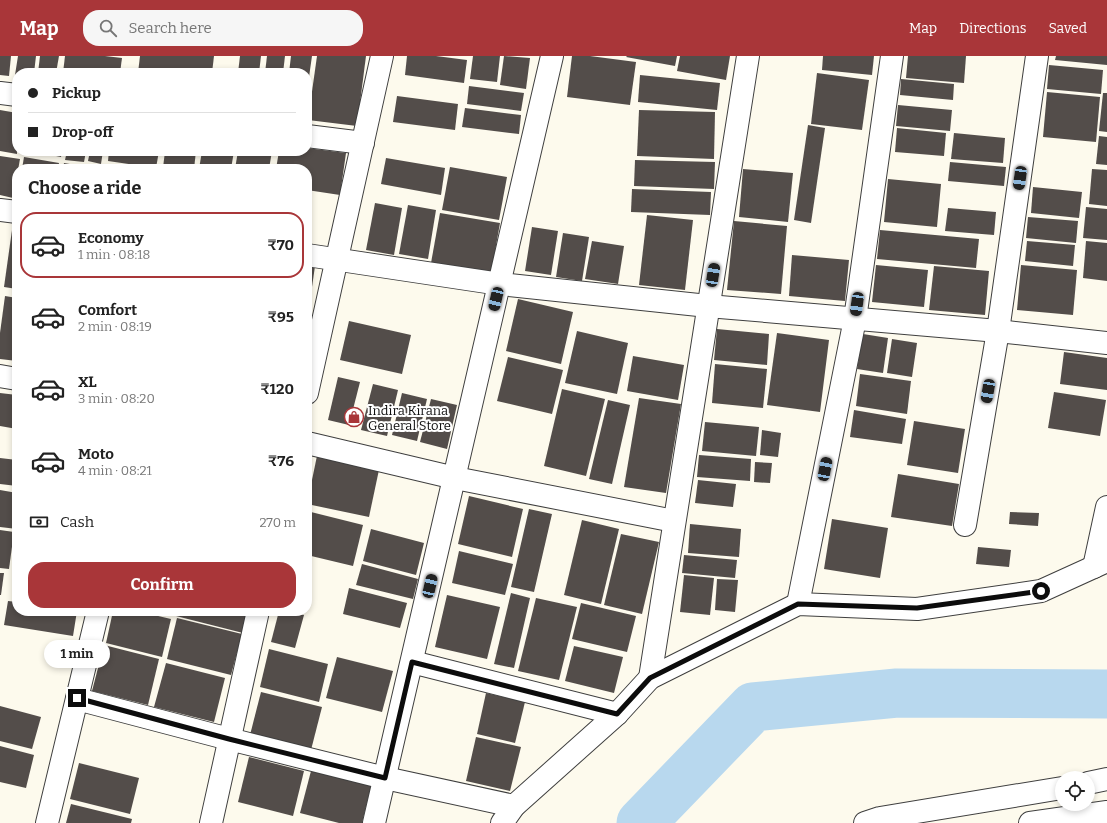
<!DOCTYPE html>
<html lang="en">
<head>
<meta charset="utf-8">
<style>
  :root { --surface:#fff; --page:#f6f6f6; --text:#222; --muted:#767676; --line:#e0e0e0; --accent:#a93639 }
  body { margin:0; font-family:Bitter,serif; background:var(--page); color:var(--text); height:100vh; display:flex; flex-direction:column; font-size:15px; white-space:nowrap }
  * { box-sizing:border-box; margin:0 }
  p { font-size:13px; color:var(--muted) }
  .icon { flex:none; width:22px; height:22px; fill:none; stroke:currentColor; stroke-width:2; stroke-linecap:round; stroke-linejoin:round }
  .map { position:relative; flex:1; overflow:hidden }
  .side { position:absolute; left:12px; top:108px; width:300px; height:452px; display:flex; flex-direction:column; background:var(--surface); border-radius:16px; box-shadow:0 2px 6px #0003 }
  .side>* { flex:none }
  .guide { position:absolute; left:12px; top:12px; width:300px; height:88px; border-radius:16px; box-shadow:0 2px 6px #0003; display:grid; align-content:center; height:88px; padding:0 16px; background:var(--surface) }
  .fabs { position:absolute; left:1055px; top:715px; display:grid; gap:8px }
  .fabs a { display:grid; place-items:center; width:40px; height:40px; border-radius:50%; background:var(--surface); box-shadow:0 2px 6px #0003; font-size:20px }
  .end { position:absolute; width:18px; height:18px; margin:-9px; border:5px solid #0c0c0c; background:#fff; box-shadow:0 0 0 2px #fff }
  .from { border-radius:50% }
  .bubble { position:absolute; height:28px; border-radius:14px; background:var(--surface); box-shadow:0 2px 6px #0003; font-size:13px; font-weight:700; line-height:28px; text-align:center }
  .car { position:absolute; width:12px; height:24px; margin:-12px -6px; border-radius:5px; box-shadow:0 0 3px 1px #0007; background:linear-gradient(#222 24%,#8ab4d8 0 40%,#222 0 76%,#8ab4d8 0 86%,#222 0) }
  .guide b { display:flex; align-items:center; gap:14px; height:38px; font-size:15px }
  .guide b+b { border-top:1px solid var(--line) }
  .guide i { width:10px; height:10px; background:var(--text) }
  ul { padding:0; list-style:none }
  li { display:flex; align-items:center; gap:12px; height:66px; margin:0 8px 6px; padding:0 8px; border:2px solid transparent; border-radius:16px }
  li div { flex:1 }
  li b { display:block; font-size:15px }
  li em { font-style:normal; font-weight:700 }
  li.on { border-color:var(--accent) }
  li>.icon { width:36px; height:36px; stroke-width:1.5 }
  h2 { padding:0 16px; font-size:18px; line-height:48px }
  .pay { display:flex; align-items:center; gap:10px; height:44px; padding:0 16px; font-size:15px }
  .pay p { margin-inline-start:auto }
  .action { display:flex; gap:8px; margin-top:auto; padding:8px 16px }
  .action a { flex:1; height:46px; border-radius:16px; background:var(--accent); color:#fff; font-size:16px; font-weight:700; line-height:46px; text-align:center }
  header { display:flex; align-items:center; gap:24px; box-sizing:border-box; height:56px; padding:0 20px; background:var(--accent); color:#fff }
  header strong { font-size:19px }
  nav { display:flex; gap:22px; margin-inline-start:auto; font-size:14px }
  .search { width:280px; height:36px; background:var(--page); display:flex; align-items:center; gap:10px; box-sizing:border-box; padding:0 14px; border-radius:16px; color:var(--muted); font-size:15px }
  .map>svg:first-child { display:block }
</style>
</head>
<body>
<header>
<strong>Map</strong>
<div class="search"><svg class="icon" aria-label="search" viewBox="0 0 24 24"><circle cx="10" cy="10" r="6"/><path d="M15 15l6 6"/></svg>Search here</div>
<nav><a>Map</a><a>Directions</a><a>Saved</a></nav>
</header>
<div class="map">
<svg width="1107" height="767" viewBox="0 0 1107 767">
  <rect width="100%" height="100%" fill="#fdfaed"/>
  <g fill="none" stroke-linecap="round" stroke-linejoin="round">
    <path stroke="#b8d8ee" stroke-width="49" d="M 641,767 L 753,651 L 897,637 L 1107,638"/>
  </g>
  <g fill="#534d4a">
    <path d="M 0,0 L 11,0 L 9,20 L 0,19 Z"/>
    <path d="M 18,0 L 36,0 L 34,17 L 17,17 L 17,20 L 15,19 Z"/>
    <path d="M 40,0 L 59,0 L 56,17 L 38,17 Z"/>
    <path d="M 65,0 L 105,0 L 122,2 L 120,17 L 63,17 Z"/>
    <path d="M 140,0 L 214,0 L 212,17 L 138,17 Z"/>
    <path d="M 240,0 L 261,0 L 259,17 L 238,17 Z"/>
    <path d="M 267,0 L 285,0 L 283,17 L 265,17 Z"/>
    <path d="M 291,0 L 312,0 L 308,28 L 307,17 L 289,17 Z"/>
    <path d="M 317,0 L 366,0 L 357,70 L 308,64 Z"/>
    <path d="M 407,0 L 436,0 L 467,4 L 464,27 L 405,19 Z"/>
    <path d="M 473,0 L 500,0 L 497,26 L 470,23 Z"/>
    <path d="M 504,0 L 530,2 L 526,33 L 500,29 Z"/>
    <path d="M 572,0 L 590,0 L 636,6 L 630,49 L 567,41 Z"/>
    <path d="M 627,0 L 677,0 L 675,10 L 626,1 Z"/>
    <path d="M 680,0 L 730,0 L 726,24 L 677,15 Z"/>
    <path d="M 823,0 L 874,0 L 872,19 L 822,14 Z"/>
    <path d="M 908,0 L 966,0 L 964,27 L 906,22 Z"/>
    <path d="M 1056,0 L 1107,0 L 1107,9 L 1055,4 Z"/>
    <path d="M 1049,9 L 1103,14 L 1101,38 L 1047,33 Z"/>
    <path d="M 817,17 L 869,24 L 862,74 L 811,68 Z"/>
    <path d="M 640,19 L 720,27 L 717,54 L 638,46 Z"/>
    <path d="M 901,23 L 954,28 L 953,44 L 900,39 Z"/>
    <path d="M 469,30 L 524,37 L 521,55 L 467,48 Z"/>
    <path d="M 1047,36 L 1100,41 L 1096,86 L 1043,81 Z"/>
    <path d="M 1103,37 L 1107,37 L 1107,76 L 1099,75 Z"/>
    <path d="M 397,40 L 458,48 L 455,74 L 393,66 Z"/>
    <path d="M 898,49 L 952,54 L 950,75 L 896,70 Z"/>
    <path d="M 465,52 L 521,59 L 519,78 L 462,71 Z"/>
    <path d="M 0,54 L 17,57 L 17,98 L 0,95 Z"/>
    <path d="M 639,54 L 715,56 L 714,103 L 637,100 Z"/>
    <path d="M 808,69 L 825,72 L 811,167 L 794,164 Z"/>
    <path d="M 897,72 L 946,77 L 944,100 L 895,96 Z"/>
    <path d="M 954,77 L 1005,82 L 1003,107 L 951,103 Z"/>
    <path d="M 1099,80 L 1107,81 L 1107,109 L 1096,108 Z"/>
    <path d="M 307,92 L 346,97 L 340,139 L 307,134 L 307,113 L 276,113 L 279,95 L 307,95 Z"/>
    <path d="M 31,95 L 62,95 L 61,101 Z"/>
    <path d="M 67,95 L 86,95 L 84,106 L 65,104 Z"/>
    <path d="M 90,95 L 103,95 L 101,108 L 88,105 Z"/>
    <path d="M 109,95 L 159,95 L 156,112 L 108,105 Z"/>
    <path d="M 165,95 L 196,95 L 194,113 L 163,112 Z"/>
    <path d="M 202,95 L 234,95 L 231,113 L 199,113 Z"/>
    <path d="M 238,95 L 272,95 L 269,113 L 235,113 Z"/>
    <path d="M 0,100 L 20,103 L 13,142 L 0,139 Z"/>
    <path d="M 24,101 L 59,107 L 58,113 L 22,113 Z"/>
    <path d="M 386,102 L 445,112 L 441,139 L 381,128 Z"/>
    <path d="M 635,104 L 715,106 L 714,133 L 634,130 Z"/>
    <path d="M 950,106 L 1006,111 L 1004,130 L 948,125 Z"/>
    <path d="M 64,107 L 87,111 L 86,113 L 63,113 Z"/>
    <path d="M 450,111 L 507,121 L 499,164 L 442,154 Z"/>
    <path d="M 743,113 L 793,117 L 788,166 L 739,161 Z"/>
    <path d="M 1092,113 L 1107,114 L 1107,150 L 1089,148 Z"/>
    <path d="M 888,123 L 941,128 L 937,171 L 884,166 Z"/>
    <path d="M 1033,131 L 1082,136 L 1079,162 L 1031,157 Z"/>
    <path d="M 632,133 L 711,136 L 710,159 L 631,156 Z"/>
    <path d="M 375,147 L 402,152 L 394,199 L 366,194 Z"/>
    <path d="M 408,149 L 436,154 L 428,203 L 399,198 Z"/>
    <path d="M 1086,151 L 1107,153 L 1107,184 L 1083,182 Z"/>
    <path d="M 948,152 L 996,156 L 994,179 L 945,175 Z"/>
    <path d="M 440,157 L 500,167 L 491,218 L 431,207 Z"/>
    <path d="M 647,159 L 693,164 L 685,234 L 639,229 Z"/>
    <path d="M 1028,161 L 1078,165 L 1076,187 L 1026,182 Z"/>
    <path d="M 734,165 L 787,170 L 781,238 L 727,234 Z"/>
    <path d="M 532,171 L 558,175 L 551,219 L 525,215 Z"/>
    <path d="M 12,174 L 17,175 L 17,233 L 4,231 Z"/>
    <path d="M 880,174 L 979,183 L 976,212 L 877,203 Z"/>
    <path d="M 563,177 L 589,181 L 582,225 L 556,221 Z"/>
    <path d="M 592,185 L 624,190 L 618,228 L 585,223 Z"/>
    <path d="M 1027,185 L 1075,189 L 1073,210 L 1025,205 Z"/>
    <path d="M 1086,185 L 1107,187 L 1107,225 L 1083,222 Z"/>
    <path d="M 792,199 L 849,204 L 845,245 L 789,240 Z"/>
    <path d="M 307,209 L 315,210 L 308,259 L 307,259 Z"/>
    <path d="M 876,209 L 928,214 L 924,251 L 872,246 Z"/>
    <path d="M 1021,209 L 1077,214 L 1073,259 L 1017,254 Z"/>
    <path d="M 934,210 L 989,215 L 985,259 L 929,254 Z"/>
    <path d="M 5,240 L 17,242 L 17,305 L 0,303 L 0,277 Z"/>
    <path d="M 518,243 L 573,256 L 561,308 L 506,295 Z"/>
    <path d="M 349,265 L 411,279 L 402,318 L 340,304 Z"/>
    <path d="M 717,273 L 769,278 L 767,309 L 714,304 Z"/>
    <path d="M 577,275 L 628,287 L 617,338 L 565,327 Z"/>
    <path d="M 777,277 L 829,284 L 820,356 L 767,349 Z"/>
    <path d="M 863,278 L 888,282 L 883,317 L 857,313 Z"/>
    <path d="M 892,283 L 917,287 L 912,321 L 887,317 Z"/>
    <path d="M 1064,296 L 1107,302 L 1107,334 L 1060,328 Z"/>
    <path d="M 633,300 L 684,309 L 678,344 L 627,335 Z"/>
    <path d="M 508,301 L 563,314 L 552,358 L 497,345 Z"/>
    <path d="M 715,308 L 767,313 L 763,352 L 712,347 Z"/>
    <path d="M 860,318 L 911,325 L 907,358 L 856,350 Z"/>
    <path d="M 338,321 L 360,326 L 349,369 L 328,364 Z"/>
    <path d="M 373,328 L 398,334 L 387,380 L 361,374 Z"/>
    <path d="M 562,333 L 605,343 L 586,420 L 544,410 Z"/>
    <path d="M 1054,336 L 1106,344 L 1100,380 L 1048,372 Z"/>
    <path d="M 0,337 L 17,339 L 17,373 L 0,370 Z"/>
    <path d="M 402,337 L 427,343 L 417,385 L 392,379 Z"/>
    <path d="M 639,342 L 681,348 L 666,437 L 624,431 Z"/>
    <path d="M 431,343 L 457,349 L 447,393 L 420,386 Z"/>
    <path d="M 608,344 L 630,349 L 612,428 L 589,423 Z"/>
    <path d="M 854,354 L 906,363 L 902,388 L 850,381 Z"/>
    <path d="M 914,365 L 965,373 L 958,417 L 907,409 Z"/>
    <path d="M 705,366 L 759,371 L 756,400 L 702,395 Z"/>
    <path d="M 762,374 L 781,377 L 778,401 L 760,399 Z"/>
    <path d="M 318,395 L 380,409 L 369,461 L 307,448 Z"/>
    <path d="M 699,399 L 751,403 L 750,425 L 697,421 Z"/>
    <path d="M 0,402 L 17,404 L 17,430 L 0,428 Z"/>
    <path d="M 755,406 L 772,407 L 770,427 L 754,426 Z"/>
    <path d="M 898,418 L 959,428 L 952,470 L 891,461 Z"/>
    <path d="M 698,424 L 736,428 L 733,451 L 695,447 Z"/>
    <path d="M 0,434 L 17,437 L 17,473 L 0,471 Z"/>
    <path d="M 469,440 L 523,453 L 512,501 L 458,488 Z"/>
    <path d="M 529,453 L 552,458 L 534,536 L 511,531 Z"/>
    <path d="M 307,455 L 363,469 L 353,510 L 307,499 Z"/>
    <path d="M 1010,456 L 1039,457 L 1038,470 L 1009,468 Z"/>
    <path d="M 832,463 L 888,472 L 880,522 L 824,513 Z"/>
    <path d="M 582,464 L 619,473 L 601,548 L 564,539 Z"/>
    <path d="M 690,468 L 741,473 L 739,501 L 688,497 Z"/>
    <path d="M 371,473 L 424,487 L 416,519 L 363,505 Z"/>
    <path d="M 0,474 L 14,476 L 9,513 L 0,512 Z"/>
    <path d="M 621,478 L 659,486 L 642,558 L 604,549 Z"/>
    <path d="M 978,491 L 1011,494 L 1009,511 L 976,508 Z"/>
    <path d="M 459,495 L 513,508 L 505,539 L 452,527 Z"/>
    <path d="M 684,499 L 737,504 L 735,522 L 682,517 Z"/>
    <path d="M 362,508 L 418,523 L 413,543 L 356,529 Z"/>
    <path d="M 0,517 L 4,517 L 1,539 L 0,539 Z"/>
    <path d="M 684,519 L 714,522 L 710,559 L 680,556 Z"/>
    <path d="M 717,523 L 738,524 L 735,556 L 715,554 Z"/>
    <path d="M 349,532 L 407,547 L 400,572 L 343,558 Z"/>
    <path d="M 511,537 L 530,542 L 514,612 L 494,608 Z"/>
    <path d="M 447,539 L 500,551 L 487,603 L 435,591 Z"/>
    <path d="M 536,542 L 577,551 L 559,624 L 518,615 Z"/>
    <path d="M 8,545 L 17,546 L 17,555 L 77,555 L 73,580 L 4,569 Z"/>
    <path d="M 581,547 L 636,560 L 627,596 L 572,583 Z"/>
    <path d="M 113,555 L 137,555 L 171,563 L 162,601 L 106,587 Z"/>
    <path d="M 177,555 L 248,555 L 243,577 L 176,560 Z"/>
    <path d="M 279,555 L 289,555 L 304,559 L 295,592 L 271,586 Z"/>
    <path d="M 177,562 L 242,578 L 231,619 L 167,603 Z"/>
    <path d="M 104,589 L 159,603 L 148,649 L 92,635 Z"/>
    <path d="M 574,590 L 623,601 L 614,637 L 565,625 Z"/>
    <path d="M 269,593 L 328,608 L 319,646 L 260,631 Z"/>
    <path d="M 337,601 L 393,615 L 382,656 L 326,642 Z"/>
    <path d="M 166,607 L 225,622 L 214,666 L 154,651 Z"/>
    <path d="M 261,636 L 322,651 L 311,694 L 250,679 Z"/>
    <path d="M 486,637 L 525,646 L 515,687 L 477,678 Z"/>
    <path d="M 0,650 L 41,661 L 32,693 L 0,685 Z"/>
    <path d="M 476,681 L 521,691 L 510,735 L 466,725 Z"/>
    <path d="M 0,690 L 34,699 L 26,732 L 0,726 Z"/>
    <path d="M 249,701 L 304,715 L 293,760 L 238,746 Z"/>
    <path d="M 79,707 L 139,722 L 130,758 L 70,743 Z"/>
    <path d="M 311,715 L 371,730 L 362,767 L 339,767 L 300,757 Z"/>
    <path d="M 71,748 L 132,763 L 131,767 L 66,767 Z"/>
  </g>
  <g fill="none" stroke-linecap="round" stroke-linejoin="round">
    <defs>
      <g id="minor">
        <path d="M 0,37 L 17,39"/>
        <path d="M 307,80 L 363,87"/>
        <path d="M 0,154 L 17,156"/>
        <path d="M 307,199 L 500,228 L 708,250 L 998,275 L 1107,287"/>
        <path d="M 0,320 L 17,323"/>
        <path d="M 307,337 L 382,0"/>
        <path d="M 307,387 L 455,422 L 674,465"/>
        <path d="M 965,469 L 998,275 L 1037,0"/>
        <path d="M 1094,511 L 1107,451"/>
        <path d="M 798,548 L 855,263 L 892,0"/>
        <path d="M 412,606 L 617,658"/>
        <path d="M 650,622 L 748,0"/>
        <path d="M 77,643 L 229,683 L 385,722 L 514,750"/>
        <path d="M 1088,727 L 1107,723"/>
        <path d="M 47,767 L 98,555"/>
        <path d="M 211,767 L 258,555"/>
        <path d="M 374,767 L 552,0"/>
        <path d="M 502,767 L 514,750 L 617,658 L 650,622 L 798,548 L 917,553 L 1041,535 L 1107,505"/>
        <path d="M 865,767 L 880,762 L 1062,732"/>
        <path d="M 1030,767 L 1107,756"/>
      </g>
    </defs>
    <use href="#minor" stroke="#3f3f3f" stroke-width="24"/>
    <use href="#minor" stroke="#fff" stroke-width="22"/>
  </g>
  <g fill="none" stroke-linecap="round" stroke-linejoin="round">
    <path stroke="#0c0c0c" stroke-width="5" d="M 77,642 L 229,683 L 385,722 L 412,606 L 617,658 L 650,622 L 798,548 L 917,552 L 1041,535"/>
  </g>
  <defs>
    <symbol id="shop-ring" viewBox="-11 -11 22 22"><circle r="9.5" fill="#fff" stroke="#a93639" stroke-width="1.5"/><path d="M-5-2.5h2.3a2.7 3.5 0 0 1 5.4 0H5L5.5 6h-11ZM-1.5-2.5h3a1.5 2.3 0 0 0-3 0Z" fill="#a93639"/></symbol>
  </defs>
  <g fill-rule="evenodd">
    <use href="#shop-ring" x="343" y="350" width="22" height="22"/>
  </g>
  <g text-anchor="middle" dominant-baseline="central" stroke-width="4" stroke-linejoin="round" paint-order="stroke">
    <g font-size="13" fill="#0c0c0c" stroke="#fff" text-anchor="start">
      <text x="368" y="354">Indira Kirana<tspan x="368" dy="15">General Store</tspan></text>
    </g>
  </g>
</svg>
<div class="fabs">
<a><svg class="icon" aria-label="locate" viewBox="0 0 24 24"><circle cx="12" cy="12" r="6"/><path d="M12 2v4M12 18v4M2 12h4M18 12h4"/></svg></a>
</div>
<i class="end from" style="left:1041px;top:535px"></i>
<i class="end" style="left:77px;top:642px"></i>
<div class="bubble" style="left:44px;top:584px;width:66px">1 min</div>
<i class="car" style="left:1020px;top:122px;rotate:188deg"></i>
<i class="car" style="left:713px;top:219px;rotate:9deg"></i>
<i class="car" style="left:496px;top:243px;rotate:193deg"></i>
<i class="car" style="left:857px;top:248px;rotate:188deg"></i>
<i class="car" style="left:988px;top:335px;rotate:190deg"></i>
<i class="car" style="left:825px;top:413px;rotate:11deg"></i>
<i class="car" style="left:430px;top:530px;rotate:13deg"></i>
<div class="guide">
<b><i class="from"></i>Pickup</b>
<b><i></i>Drop-off</b>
</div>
<section class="side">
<h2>Choose a ride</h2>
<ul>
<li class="on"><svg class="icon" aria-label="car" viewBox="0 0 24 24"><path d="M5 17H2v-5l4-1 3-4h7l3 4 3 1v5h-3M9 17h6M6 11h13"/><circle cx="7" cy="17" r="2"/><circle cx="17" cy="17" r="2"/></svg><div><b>Economy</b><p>1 min · 08:18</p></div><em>₹70</em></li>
<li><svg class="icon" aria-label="car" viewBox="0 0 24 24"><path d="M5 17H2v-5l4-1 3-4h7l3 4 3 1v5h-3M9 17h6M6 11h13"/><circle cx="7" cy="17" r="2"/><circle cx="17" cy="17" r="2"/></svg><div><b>Comfort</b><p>2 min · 08:19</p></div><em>₹95</em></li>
<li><svg class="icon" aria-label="car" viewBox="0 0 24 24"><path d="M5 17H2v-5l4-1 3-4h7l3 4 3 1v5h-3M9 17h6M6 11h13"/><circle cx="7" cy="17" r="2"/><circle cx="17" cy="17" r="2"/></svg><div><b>XL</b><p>3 min · 08:20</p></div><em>₹120</em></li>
<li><svg class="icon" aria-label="car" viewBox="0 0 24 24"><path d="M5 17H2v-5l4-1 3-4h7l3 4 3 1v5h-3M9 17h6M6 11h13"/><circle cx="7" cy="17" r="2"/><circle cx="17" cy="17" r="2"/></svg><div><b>Moto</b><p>4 min · 08:21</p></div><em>₹76</em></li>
</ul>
<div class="pay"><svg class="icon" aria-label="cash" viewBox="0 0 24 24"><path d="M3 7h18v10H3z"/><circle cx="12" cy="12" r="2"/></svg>Cash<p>270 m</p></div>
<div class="action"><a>Confirm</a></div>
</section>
</div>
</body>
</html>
